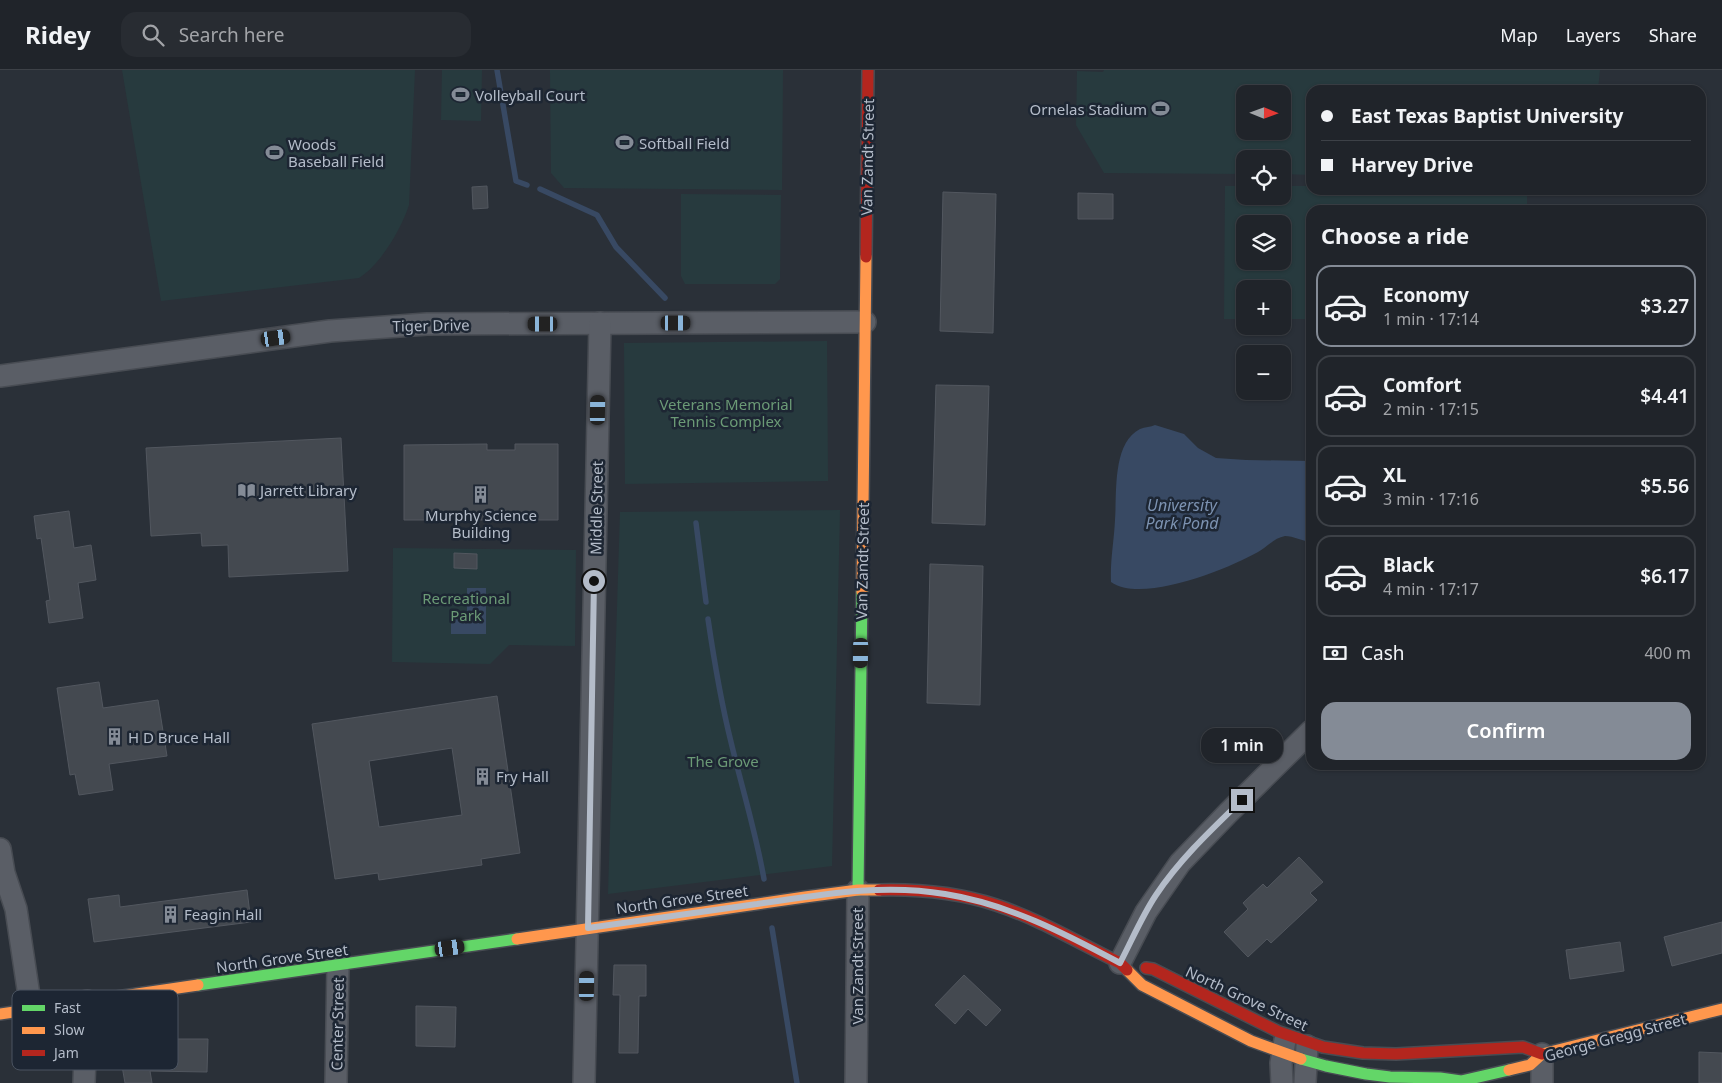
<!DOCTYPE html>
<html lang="en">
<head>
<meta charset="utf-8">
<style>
  :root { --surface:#20242a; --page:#282c32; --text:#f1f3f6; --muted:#a2a4a8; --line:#3d4147; --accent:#848b96 }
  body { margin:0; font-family:"Noto Sans",sans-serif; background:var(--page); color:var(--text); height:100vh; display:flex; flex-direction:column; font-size:19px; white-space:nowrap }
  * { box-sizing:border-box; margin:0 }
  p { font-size:16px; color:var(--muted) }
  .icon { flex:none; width:28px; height:28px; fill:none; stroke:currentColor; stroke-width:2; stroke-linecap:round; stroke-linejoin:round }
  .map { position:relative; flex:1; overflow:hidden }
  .drawer { position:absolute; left:1306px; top:135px; width:400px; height:565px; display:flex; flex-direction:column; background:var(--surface); border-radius:15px; box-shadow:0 1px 4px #0004,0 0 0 1px var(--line) }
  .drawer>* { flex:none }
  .top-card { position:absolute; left:1306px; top:15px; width:400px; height:110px; border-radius:15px; box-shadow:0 1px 4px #0004,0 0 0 1px var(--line); display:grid; align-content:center; height:110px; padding:0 15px; background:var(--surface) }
  .needle { width:32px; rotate:91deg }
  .buttons { position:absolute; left:1236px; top:15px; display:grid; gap:10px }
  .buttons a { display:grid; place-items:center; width:55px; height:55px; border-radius:10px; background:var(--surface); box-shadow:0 1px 4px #0004,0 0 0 1px var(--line); font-size:25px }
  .end { position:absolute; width:22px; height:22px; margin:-11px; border:6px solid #b4bcc9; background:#111; box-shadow:0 0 0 2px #111 }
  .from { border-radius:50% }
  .bubble { position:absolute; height:35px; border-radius:15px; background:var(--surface); box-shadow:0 1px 4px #0004,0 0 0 1px var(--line); font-size:16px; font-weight:600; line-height:35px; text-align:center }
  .car { position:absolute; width:15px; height:30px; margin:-15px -8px; border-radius:6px; box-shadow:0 0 4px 1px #0007; background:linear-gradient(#222 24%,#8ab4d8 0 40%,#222 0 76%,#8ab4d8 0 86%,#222 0) }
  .top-card b { display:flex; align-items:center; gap:18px; height:48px; font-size:19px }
  .top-card b+b { border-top:1px solid var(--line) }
  .top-card i { width:12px; height:12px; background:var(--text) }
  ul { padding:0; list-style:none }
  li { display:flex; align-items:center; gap:15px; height:82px; margin:0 10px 8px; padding:0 5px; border:2px solid var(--line); border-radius:15px }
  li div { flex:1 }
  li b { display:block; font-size:19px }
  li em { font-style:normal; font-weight:600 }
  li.current { border-color:var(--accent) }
  li>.icon { width:45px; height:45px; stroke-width:1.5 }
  h2 { padding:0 15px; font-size:22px; line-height:60px }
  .pay { display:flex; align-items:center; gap:12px; height:55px; padding:0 15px; font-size:19px }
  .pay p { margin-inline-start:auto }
  .primary-button { display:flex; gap:10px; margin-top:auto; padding:10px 15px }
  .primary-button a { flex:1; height:58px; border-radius:15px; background:var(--accent); color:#fff; font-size:20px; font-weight:600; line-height:58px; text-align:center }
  header { display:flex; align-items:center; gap:30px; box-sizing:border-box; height:70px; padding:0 25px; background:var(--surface); border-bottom:1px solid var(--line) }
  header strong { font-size:24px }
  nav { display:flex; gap:28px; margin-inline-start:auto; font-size:18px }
  .search { width:350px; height:45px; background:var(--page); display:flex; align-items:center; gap:12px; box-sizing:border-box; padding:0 18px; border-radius:15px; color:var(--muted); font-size:19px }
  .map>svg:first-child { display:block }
</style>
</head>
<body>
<header>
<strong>Ridey</strong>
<div class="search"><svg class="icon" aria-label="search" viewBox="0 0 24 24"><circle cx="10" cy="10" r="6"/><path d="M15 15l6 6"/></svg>Search here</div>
<nav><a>Map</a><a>Layers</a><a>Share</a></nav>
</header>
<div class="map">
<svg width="1722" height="1013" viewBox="0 0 1722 1013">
  <rect width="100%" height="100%" fill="#2a3038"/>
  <g fill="#273a3e" fill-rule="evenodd">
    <path d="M 122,0 L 415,0 L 409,135 C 401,159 381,194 359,208 L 161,231 Z"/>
    <path d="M 442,0 L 482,0 L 481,51 L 441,50 Z"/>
    <path d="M 550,0 L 783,0 L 782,120 L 564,118 L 551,103 Z"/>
    <path d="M 1104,0 L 1600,0 L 1598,20 L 1311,20 L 1311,105 L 1283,104 L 1282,89 L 1245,89 L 1245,104 L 1104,103 L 1076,55 L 1077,1 L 1103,2 ZM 1245,24 L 1282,24 L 1282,61 L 1245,61 Z"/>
    <path d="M 1225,116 L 1245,116 L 1245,126 L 1282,126 L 1283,116 L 1311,116 L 1311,120 L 1527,120 L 1527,140 L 1311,140 L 1311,249 L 1283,249 L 1282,219 L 1245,219 L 1245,249 L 1224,249 ZM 1245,154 L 1282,154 L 1282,191 L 1245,191 Z"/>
    <path d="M 681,124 L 781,125 L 780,209 L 775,214 L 685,214 L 681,206 Z"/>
    <path d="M 827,271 L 828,411 L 625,414 L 624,273 Z"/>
    <path d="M 840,440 L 832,796 L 608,824 L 620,442 Z"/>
    <path d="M 393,478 L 576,480 L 575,576 L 509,575 L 490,594 L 392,592 Z"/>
  </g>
  <g fill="#384963">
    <path d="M 1155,355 L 1184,364 L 1198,378 L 1216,388 L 1246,390 L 1311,391 L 1311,472 C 1303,471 1293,466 1285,466 C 1274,468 1267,477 1258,482 C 1228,499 1142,534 1111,512 C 1110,491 1114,471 1115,450 C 1117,424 1112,373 1140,359 C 1145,357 1151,357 1155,355 Z"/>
    <path d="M 467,518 L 486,518 L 486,564 L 451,564 L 451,546 L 467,546 Z"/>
  </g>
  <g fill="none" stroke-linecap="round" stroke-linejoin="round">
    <g stroke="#384963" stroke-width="5.5">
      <path d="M 497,0 L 516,111 L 527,115"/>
      <path d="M 540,119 L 597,145 L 616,177 L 665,228"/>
      <path d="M 696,453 L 706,532"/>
      <path d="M 708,549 C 714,590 721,632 731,672 C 742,718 756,763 764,809"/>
      <path d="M 772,858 L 797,1013"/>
    </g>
  </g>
  <g fill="#444950" stroke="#52575f" fill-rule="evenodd">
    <path d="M 487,116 L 488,138 L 473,139 L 472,117 Z"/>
    <path d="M 943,122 L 996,124 L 993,263 L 940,261 Z"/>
    <path d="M 1078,123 L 1113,124 L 1113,149 L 1078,149 Z"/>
    <path d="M 936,315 L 989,316 L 985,455 L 932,453 Z"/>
    <path d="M 341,368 L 348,501 L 229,507 L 228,475 L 202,476 L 201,463 L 151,466 L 146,378 Z"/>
    <path d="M 487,374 L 487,380 L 515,380 L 515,374 L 558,374 L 558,450 L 404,450 L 404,375 Z"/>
    <path d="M 69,441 L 74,478 L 91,475 L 96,510 L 78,513 L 83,548 L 49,553 L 46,531 L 50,530 L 41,468 L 37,469 L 34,446 Z"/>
    <path d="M 454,483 L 477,484 L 477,499 L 454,498 Z"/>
    <path d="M 930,494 L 983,496 L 980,635 L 927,633 Z"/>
    <path d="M 99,612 L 103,638 L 158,630 L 167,686 L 109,694 L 113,720 L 79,725 L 75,704 L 70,705 L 57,618 Z"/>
    <path d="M 497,626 L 520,783 L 481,789 L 482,795 L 379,810 L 378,803 L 335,809 L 312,654 ZM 452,678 L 462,745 L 379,757 L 369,691 Z"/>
    <path d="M 1299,787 L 1323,812 L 1310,823 L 1317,830 L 1271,873 L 1267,869 L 1248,887 L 1224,862 L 1248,839 L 1243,833 L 1263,814 L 1267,818 Z"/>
    <path d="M 247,820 L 251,852 L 94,872 L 88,829 L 119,825 L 120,837 Z"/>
    <path d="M 1722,852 L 1722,883 L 1672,896 L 1664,867 Z"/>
    <path d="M 1620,872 L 1624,901 L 1570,909 L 1566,880 Z"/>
    <path d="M 614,895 L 646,895 L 646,926 L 639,926 L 638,983 L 619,983 L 620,925 L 613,925 Z"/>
    <path d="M 964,905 L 1001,940 L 986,956 L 968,939 L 955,954 L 935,935 Z"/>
    <path d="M 416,936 L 456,937 L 455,977 L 416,976 Z"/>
    <path d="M 165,969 L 208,969 L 207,1002 L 150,1001 L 152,1013 L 125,1013 L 119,979 L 165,971 Z"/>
    <path d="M 1699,982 L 1722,983 L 1722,1013 L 1699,1013 Z"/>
  </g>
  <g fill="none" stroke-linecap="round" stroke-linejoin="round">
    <defs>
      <g id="street">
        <path d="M 0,306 L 330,261 L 427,254 L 865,252"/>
        <path d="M 0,779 L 4,803 L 16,839 L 31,939"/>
        <path d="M 1120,893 L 1146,842 L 1180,793 L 1228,743 L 1311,661"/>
        <path d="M 84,1013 L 87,931"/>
        <path d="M 336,1013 L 338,894"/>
        <path d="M 584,1013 L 600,253"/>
        <path d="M 856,1013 L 858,820"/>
        <path d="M 1282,1013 L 1281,993 L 1285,970"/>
        <path d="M 1305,1013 L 1307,976"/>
        <path d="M 1542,1013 L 1542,984"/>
      </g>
      <g id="fast">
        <path d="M 858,820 L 862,522"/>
        <path d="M 198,915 L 517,869"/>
        <path d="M 1301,989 L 1326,996 L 1366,1004 L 1390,1007 L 1440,1008 L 1461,1011 L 1509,1000"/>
      </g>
      <g id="slow">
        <path d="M 862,522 L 866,187"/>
        <path d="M 517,869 L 805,827 L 858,820 L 879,820"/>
        <path d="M 1127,900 L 1142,915 L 1251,971 L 1301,989"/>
        <path d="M 0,944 L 198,915"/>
        <path d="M 1509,1000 L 1530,995 L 1542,984 L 1722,939"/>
      </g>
      <g id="jam">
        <path d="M 866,187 L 868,0"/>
        <path d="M 879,820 C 918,819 959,823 996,835 C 1039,849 1079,873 1120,893 L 1127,900"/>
        <path d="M 1146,898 L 1153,899 L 1279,962 L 1323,977 L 1363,983 L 1396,984 L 1523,977 L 1542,984"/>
      </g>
    </defs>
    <use href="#street" stroke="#484c53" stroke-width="24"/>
    <use href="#fast" stroke="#484c53" stroke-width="14"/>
    <use href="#slow" stroke="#484c53" stroke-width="14"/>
    <use href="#jam" stroke="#484c53" stroke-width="14"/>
    <use href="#street" stroke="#5a5e66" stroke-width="21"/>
    <use href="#fast" stroke="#63d668" stroke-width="11"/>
    <use href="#slow" stroke="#ff974d" stroke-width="11"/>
    <use href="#jam" stroke="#b3261e" stroke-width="11"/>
  </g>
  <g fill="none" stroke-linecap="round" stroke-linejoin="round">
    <path stroke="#b4bcc9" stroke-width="6" d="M 594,511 L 588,858 C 645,850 701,842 757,834 C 819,825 882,813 945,824 C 1008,834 1064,863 1120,893 C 1132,870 1142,846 1156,825 C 1180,789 1211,760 1242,730"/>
  </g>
  <defs>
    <symbol id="stadium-bare" viewBox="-9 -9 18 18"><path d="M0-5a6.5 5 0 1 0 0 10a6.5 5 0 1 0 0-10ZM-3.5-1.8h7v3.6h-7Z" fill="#848b96" stroke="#1d2633" stroke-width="2.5" paint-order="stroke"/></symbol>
    <symbol id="library-bare" viewBox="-9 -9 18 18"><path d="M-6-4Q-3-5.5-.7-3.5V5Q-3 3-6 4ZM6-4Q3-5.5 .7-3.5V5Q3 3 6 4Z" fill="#848b96" stroke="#1d2633" stroke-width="2.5" paint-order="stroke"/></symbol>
    <symbol id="building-bare" viewBox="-9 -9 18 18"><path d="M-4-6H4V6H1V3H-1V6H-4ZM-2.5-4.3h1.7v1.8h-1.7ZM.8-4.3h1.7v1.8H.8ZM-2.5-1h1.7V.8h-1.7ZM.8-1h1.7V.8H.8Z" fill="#848b96" stroke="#1d2633" stroke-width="2.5" paint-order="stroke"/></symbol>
  </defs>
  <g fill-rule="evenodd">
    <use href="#stadium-bare" x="448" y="12" width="25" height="25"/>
    <use href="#stadium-bare" x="1148" y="26" width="25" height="25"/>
    <use href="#stadium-bare" x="612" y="60" width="25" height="25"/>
    <use href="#stadium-bare" x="262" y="70" width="25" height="25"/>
    <use href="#library-bare" x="234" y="408" width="25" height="25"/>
    <use href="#building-bare" x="468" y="412" width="25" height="25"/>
    <use href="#building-bare" x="102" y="654" width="25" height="25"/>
    <use href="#building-bare" x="470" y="694" width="25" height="25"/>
    <use href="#building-bare" x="158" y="832" width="25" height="25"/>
  </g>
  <g text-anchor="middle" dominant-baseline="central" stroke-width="5" stroke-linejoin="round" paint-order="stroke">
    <g font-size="15" fill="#b4bcc9" stroke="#1d2633" text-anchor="start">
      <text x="475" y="25">Volleyball Court</text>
      <text x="1147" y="39" text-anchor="end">Ornelas Stadium</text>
      <text x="639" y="73">Softball Field</text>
      <text x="288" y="74">Woods<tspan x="288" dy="17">Baseball Field</tspan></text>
      <text x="260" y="420">Jarrett Library</text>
      <text x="481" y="445" text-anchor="middle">Murphy Science<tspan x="481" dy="17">Building</tspan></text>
      <text x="128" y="667">H D Bruce Hall</text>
      <text x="496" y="706">Fry Hall</text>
      <text x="184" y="844">Feagin Hall</text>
    </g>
    <g font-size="15" fill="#b4bcc9" stroke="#1d2633">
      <text transform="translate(867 87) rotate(-89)">Van Zandt Street</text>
      <text transform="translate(431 255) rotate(-1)">Tiger Drive</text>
      <text transform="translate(596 438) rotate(-89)">Middle Street</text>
      <text transform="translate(862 491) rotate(-89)">Van Zandt Street</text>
      <text transform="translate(682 829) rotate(-8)">North Grove Street</text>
      <text transform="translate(282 888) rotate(-8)">North Grove Street</text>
      <text transform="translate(857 896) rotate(-90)">Van Zandt Street</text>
      <text transform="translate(1247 928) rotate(25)">North Grove Street</text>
      <text transform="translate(337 954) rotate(-89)">Center Street</text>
      <text transform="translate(1615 967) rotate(-15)">George Gregg Street</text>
    </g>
    <g font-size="15" fill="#6b9a76" stroke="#1d2633">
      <text x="726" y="334">Veterans Memorial<tspan x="726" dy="17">Tennis Complex</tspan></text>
      <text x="466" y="528">Recreational<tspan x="466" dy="17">Park</tspan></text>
      <text x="723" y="691">The Grove</text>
    </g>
    <g font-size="16" font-style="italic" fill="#7c92b1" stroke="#1d2633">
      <text x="1182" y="435">University<tspan x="1182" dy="18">Park Pond</tspan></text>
    </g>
  </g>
  <rect x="12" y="920" width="166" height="80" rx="8" fill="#1d2633" stroke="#4a5360" stroke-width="1"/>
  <rect x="22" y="935" width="23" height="6" fill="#63d668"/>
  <rect x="22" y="957" width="23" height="7" fill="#ff974d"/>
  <rect x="22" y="980" width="23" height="6" fill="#b3261e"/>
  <g font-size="14" fill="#b4bcc9">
    <text x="54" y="943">Fast</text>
    <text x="54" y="965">Slow</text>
    <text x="54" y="988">Jam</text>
  </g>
</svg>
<div class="buttons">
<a><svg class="needle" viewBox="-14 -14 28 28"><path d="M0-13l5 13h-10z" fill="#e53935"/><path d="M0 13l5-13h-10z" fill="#a2a4a8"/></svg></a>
<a><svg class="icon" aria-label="locate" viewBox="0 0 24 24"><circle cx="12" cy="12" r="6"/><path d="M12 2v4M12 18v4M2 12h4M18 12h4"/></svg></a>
<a><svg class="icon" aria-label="layers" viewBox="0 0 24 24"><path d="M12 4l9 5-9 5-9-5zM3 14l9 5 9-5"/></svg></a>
<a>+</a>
<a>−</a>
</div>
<i class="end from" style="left:594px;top:511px"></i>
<i class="end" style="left:1242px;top:730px"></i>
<div class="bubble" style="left:1201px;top:658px;width:82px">1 min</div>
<i class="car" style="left:676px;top:253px;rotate:90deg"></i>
<i class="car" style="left:543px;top:254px;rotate:270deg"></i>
<i class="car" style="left:276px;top:268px;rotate:82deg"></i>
<i class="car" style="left:598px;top:340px;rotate:1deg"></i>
<i class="car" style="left:861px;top:583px;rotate:181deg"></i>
<i class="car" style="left:450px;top:878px;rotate:82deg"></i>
<i class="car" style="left:587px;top:916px;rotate:1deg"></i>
<div class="top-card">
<b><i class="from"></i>East Texas Baptist University</b>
<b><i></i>Harvey Drive</b>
</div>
<section class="drawer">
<h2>Choose a ride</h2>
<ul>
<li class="current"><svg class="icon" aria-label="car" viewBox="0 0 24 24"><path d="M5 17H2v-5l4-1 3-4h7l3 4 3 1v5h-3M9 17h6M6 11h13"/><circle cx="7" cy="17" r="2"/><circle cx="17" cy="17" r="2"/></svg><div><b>Economy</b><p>1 min · 17:14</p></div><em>$3.27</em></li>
<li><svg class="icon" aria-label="car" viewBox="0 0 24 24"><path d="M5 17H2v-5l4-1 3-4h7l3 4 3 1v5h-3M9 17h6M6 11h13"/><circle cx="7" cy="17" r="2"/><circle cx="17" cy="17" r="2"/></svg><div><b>Comfort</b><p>2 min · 17:15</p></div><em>$4.41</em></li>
<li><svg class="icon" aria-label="car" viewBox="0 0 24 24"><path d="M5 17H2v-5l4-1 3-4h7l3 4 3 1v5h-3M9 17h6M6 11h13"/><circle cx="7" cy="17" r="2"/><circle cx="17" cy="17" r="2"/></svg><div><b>XL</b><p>3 min · 17:16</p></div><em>$5.56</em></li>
<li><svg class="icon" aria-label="car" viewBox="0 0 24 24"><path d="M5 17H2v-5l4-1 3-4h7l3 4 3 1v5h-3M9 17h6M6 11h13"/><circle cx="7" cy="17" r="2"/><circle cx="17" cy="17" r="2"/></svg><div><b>Black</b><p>4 min · 17:17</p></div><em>$6.17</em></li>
</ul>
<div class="pay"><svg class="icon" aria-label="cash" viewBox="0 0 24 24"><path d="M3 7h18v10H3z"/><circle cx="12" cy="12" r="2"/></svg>Cash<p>400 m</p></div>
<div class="primary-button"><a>Confirm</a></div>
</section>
</div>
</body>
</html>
